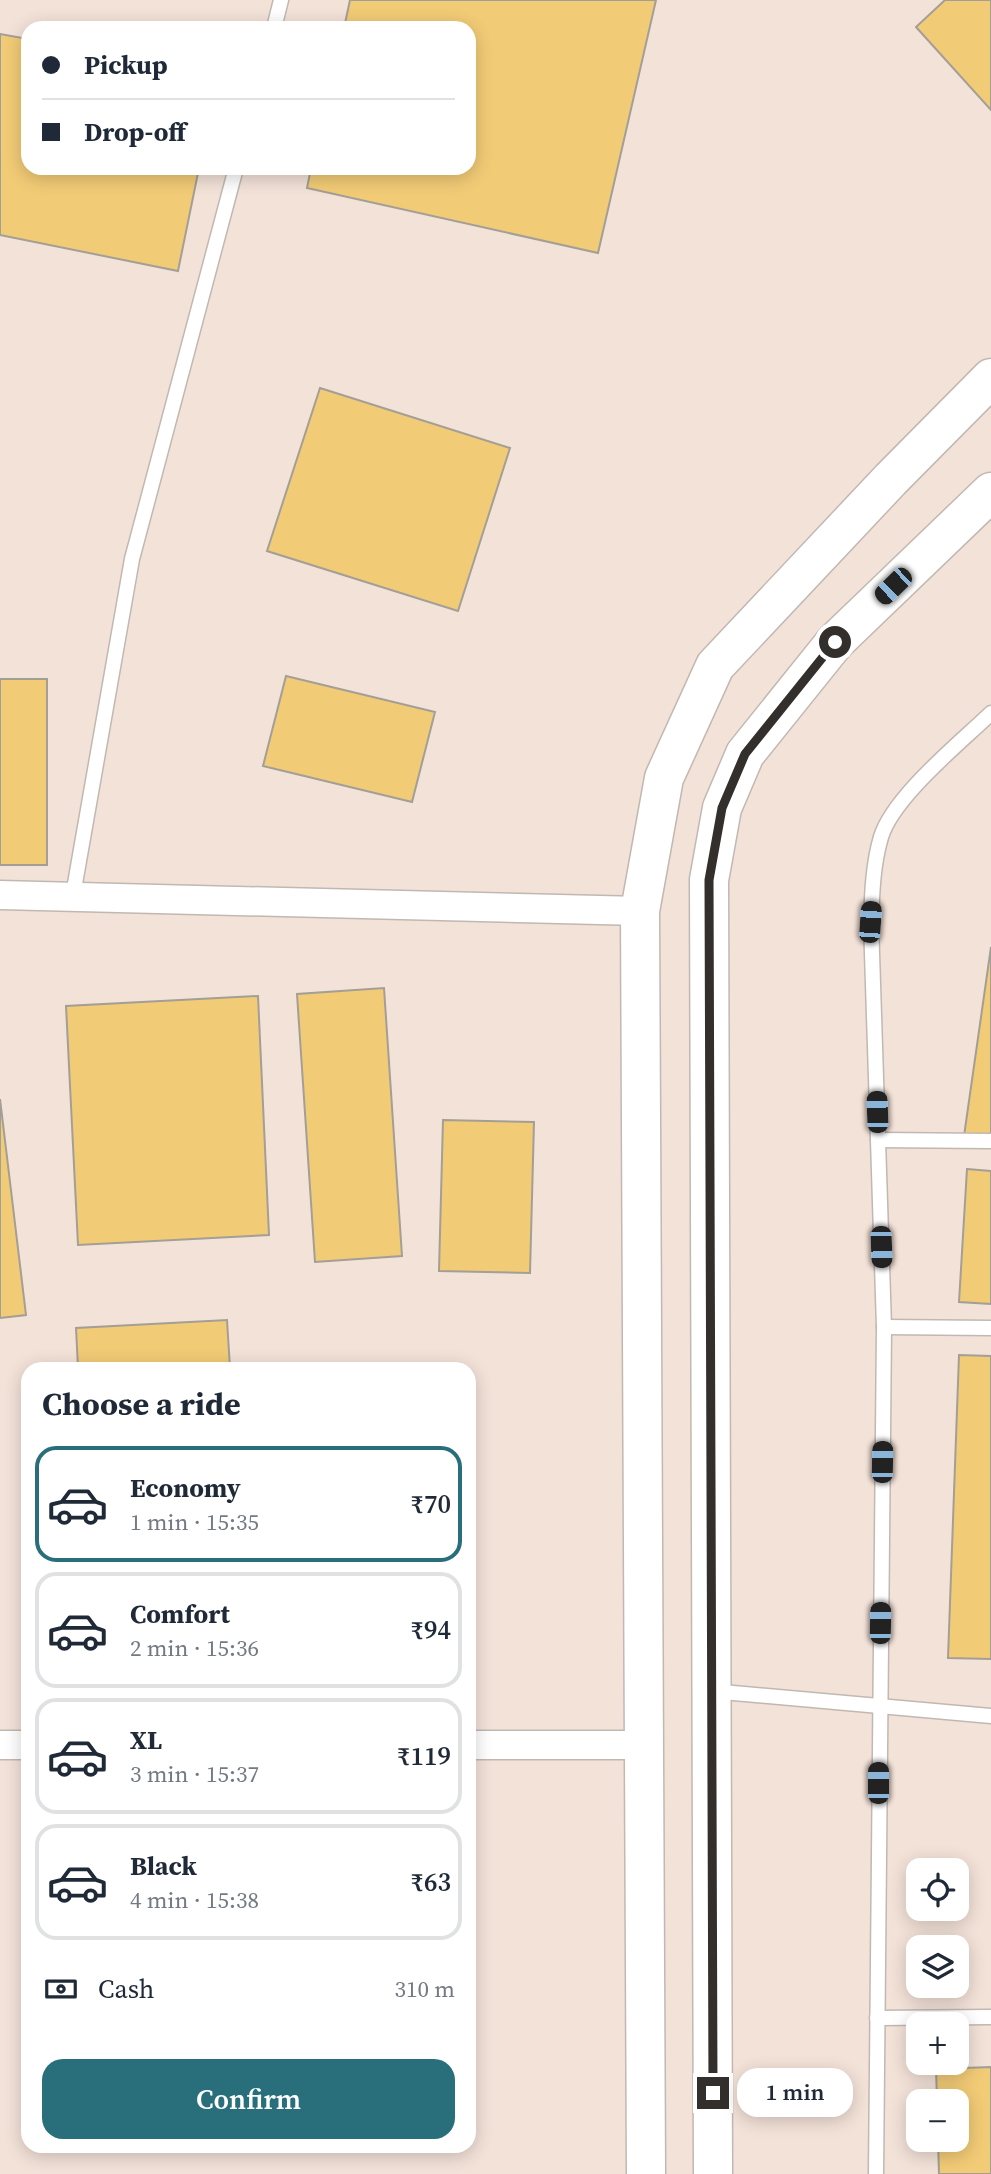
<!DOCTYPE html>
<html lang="en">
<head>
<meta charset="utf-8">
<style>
  :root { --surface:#fff; --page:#f6f6f7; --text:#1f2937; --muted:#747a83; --line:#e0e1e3; --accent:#286f7b }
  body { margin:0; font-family:"Source Serif 4",serif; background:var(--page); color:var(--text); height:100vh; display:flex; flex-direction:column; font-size:26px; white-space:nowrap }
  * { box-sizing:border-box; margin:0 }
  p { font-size:23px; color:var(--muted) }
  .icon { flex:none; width:38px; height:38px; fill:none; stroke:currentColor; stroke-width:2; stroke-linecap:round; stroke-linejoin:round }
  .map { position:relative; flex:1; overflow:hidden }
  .details { position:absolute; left:21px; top:1362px; width:455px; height:791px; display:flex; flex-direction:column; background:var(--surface); border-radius:21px; box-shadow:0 4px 18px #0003 }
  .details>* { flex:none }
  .hud { position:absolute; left:21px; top:21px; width:455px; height:154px; border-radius:21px; box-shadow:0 4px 18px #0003; display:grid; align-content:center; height:154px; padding:0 21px; background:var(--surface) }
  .fabs { position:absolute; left:906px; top:1858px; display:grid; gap:14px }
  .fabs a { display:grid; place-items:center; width:63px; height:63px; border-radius:14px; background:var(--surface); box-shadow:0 4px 18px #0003; font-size:35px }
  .end { position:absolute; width:32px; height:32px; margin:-16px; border:9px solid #332f2d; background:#fff; box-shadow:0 0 0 4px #fff }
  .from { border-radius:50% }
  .bubble { position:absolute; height:49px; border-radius:21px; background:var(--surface); box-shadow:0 4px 18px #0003; font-size:23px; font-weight:600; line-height:49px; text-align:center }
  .car { position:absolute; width:21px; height:42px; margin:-21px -10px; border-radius:9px; box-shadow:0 0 5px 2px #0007; background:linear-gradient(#222 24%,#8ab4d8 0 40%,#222 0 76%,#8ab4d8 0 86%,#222 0) }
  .hud b { display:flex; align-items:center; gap:24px; height:66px; font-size:26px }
  .hud b+b { border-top:2px solid var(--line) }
  .hud i { width:18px; height:18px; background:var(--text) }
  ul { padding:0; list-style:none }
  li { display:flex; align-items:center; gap:21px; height:116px; margin:0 14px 10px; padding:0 7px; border:4px solid var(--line); border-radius:21px }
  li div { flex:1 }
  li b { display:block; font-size:26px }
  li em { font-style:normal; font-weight:600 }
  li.selected { border-color:var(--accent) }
  li>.icon { width:63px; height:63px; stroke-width:1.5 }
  h2 { padding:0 21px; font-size:32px; line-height:84px }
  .pay { display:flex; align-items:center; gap:18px; height:77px; padding:0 21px; font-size:26px }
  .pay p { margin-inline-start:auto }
  .primary-button { display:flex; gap:14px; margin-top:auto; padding:14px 21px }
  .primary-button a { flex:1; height:80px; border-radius:21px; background:var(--accent); color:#fff; font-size:28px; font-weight:600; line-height:80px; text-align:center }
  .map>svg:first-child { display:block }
</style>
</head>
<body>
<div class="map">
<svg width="991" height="2174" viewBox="0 0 991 2174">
  <rect width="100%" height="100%" fill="#fcf1eb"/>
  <path fill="#f3e2d8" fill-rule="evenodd" d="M 0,0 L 991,0 L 991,2174 L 0,2174 ZM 28,28 L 469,28 L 469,168 L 28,168 ZM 28,1368 L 469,1368 L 469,2146 L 28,2146 ZM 919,1871 L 957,1871 L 957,1909 L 919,1909 ZM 919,1948 L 957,1948 L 957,1986 L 919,1986 ZM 919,2025 L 957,2025 L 957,2063 L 919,2063 ZM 919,2102 L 957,2102 L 957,2140 L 919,2140 Z"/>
  <g fill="#f2cb76" stroke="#a39f96" stroke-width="2">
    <path d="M 350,0 L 656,0 L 598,253 L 307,188 L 311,168 L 469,168 L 469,28 L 344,28 Z"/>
    <path d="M 945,0 L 991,0 L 991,110 L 916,27 Z"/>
    <path d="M 0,34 L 28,39 L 28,168 L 199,168 L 178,271 L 0,235 Z"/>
    <path d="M 320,388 L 510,448 L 458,611 L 267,551 Z"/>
    <path d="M 286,676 L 435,712 L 412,802 L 263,766 Z"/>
    <rect x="0" y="679" width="47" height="186"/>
    <path d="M 991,947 L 991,1136 L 964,1136 Z"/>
    <path d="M 384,988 L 402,1256 L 315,1262 L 297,994 Z"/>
    <path d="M 258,996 L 269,1235 L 78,1245 L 66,1006 Z"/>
    <path d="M 0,1099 L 26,1315 L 0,1318 Z"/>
    <path d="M 443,1120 L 534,1122 L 530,1273 L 439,1271 Z"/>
    <path d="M 967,1169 L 991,1171 L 991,1304 L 959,1302 Z"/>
    <path d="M 227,1320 L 230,1368 L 78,1368 L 76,1328 Z"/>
    <path d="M 959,1355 L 991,1356 L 991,1659 L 948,1658 Z"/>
    <path d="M 991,2067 L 991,2174 L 939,2174 L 938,2140 L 957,2140 L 957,2102 L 937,2102 L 936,2069 Z"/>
  </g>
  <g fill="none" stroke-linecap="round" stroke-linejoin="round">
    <defs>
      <g id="lane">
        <path d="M 274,28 L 281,0"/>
        <path d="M 73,895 L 132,559 L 236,168"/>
        <path d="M 878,1140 L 991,1141"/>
        <path d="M 884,1327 L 991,1328"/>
        <path d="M 711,1691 L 991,1716"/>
        <path d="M 877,2018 L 991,2017"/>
        <path d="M 876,2174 L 884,1327 L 871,922 C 872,893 873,864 881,837 C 893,797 960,743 991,713"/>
      </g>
      <g id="street">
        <path d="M 0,895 L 640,911"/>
        <path d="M 0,1745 L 28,1745"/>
        <path d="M 469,1745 L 643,1745"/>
      </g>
      <g id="secondary">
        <path d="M 646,2174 L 640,911 L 664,778 L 715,666 L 891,479 L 991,378"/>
        <path d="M 713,2174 L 709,880 L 722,808 L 745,754 L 835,642 L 991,492"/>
      </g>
    </defs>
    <use href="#lane" stroke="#c1b8b2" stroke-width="17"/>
    <use href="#street" stroke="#c1b8b2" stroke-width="31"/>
    <use href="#secondary" stroke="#c1b8b2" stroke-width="41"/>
    <use href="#lane" stroke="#fff" stroke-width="14"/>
    <use href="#street" stroke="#fff" stroke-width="28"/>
    <use href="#secondary" stroke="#fff" stroke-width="38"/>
  </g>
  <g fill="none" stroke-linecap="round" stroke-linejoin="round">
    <path stroke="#332f2d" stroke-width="9" d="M 713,2093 L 709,880 L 722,808 L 745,754 L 835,642"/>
  </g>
</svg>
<div class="fabs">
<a><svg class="icon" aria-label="locate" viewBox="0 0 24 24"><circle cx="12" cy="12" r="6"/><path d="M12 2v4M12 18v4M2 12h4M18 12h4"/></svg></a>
<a><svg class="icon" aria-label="layers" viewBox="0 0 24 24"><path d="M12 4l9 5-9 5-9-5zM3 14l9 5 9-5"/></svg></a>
<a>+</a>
<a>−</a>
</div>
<i class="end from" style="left:835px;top:642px"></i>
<i class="end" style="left:713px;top:2093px"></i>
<div class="bubble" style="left:737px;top:2068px;width:116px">1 min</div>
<i class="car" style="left:893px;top:586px;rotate:226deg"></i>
<i class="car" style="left:870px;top:922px;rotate:4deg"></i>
<i class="car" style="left:877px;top:1112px;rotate:358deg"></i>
<i class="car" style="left:881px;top:1247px;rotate:178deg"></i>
<i class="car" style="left:882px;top:1462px;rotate:1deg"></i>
<i class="car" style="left:880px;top:1623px;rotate:1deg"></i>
<i class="car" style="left:878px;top:1783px;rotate:0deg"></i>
<div class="hud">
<b><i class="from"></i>Pickup</b>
<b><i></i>Drop-off</b>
</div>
<section class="details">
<h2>Choose a ride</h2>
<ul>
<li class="selected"><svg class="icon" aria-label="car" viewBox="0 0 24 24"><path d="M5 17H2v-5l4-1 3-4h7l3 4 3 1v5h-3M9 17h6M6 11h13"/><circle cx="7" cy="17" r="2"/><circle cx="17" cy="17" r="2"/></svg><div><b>Economy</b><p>1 min · 15:35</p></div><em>₹70</em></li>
<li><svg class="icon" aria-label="car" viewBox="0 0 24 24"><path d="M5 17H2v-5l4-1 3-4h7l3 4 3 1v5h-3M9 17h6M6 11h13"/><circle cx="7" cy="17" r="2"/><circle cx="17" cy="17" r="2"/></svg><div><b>Comfort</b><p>2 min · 15:36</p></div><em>₹94</em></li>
<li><svg class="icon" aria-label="car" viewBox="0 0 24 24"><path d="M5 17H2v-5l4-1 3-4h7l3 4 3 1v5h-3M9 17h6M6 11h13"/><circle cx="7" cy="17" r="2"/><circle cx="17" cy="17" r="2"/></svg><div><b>XL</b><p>3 min · 15:37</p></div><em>₹119</em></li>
<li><svg class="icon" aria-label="car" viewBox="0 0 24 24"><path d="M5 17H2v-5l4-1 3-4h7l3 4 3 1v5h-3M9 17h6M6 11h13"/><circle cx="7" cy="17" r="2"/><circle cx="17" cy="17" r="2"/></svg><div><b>Black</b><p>4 min · 15:38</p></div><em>₹63</em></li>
</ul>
<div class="pay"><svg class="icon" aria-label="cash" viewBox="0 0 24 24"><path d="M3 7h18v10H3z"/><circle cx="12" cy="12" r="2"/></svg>Cash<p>310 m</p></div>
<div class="primary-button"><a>Confirm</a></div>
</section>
</div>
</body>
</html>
